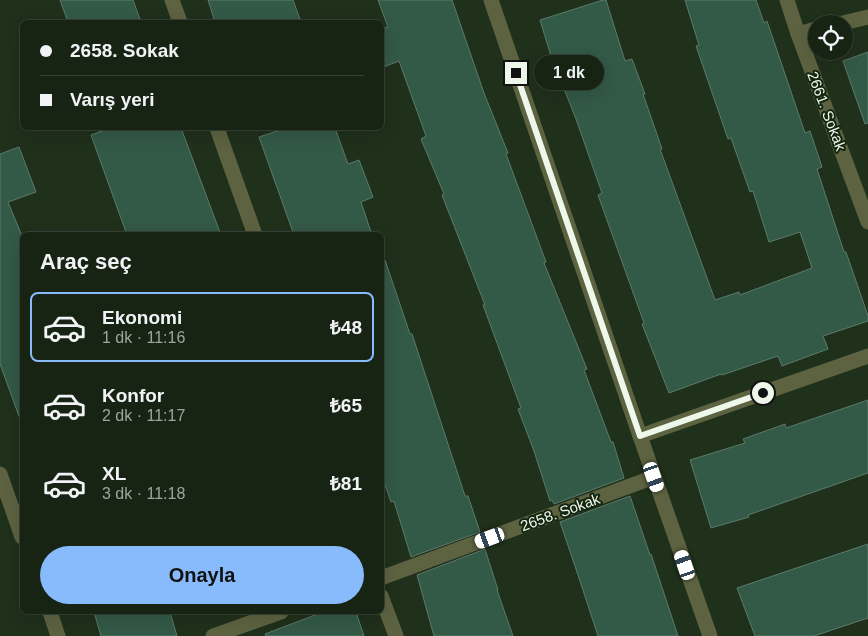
<!DOCTYPE html>
<html lang="tr">
<head>
<meta charset="utf-8">
<style>
  :root { --surface:#172414; --page:#202c1d; --text:#f1f3f6; --muted:#9ea4a0; --line:#364134; --accent:#87bbfb }
  body { margin:0; font-family:Arial,sans-serif; background:var(--page); color:var(--text); height:100vh; display:flex; flex-direction:column; font-size:19px; white-space:nowrap }
  * { box-sizing:border-box; margin:0 }
  p { font-size:16px; color:var(--muted) }
  .icon { flex:none; width:28px; height:28px; fill:none; stroke:currentColor; stroke-width:2; stroke-linecap:round; stroke-linejoin:round }
  .map { position:relative; flex:1; overflow:hidden }
  .sheet { position:absolute; left:20px; top:232px; width:364px; height:382px; display:flex; flex-direction:column; background:var(--surface); border-radius:8px; box-shadow:0 5px 20px #0002,0 0 0 1px var(--line) }
  .sheet>* { flex:none }
  .hud { position:absolute; left:20px; top:20px; width:364px; height:110px; border-radius:8px; box-shadow:0 5px 20px #0002,0 0 0 1px var(--line); display:grid; align-content:center; height:110px; padding:0 20px; background:var(--surface) }
  .buttons { position:absolute; left:808px; top:15px; display:grid; gap:10px }
  .buttons a { display:grid; place-items:center; width:45px; height:45px; border-radius:50%; background:var(--surface); box-shadow:0 5px 20px #0002,0 0 0 1px var(--line); font-size:25px }
  .end { position:absolute; width:22px; height:22px; margin:-11px; border:6px solid #edf8ea; background:#111; box-shadow:0 0 0 2px #111 }
  .from { border-radius:50% }
  .bubble { position:absolute; height:35px; border-radius:18px; background:var(--surface); box-shadow:0 5px 20px #0002,0 0 0 1px var(--line); font-size:16px; font-weight:800; line-height:35px; text-align:center }
  .car { position:absolute; width:15px; height:30px; margin:-15px -8px; border-radius:6px; box-shadow:0 0 4px 1px #0007; background:linear-gradient(#fff 24%,#345 0 40%,#fff 0 76%,#345 0 86%,#fff 0) }
  .hud b { display:flex; align-items:center; gap:18px; height:48px; font-size:19px }
  .hud b+b { border-top:1px solid var(--line) }
  .hud i { width:12px; height:12px; background:var(--text) }
  ul { padding:0; list-style:none }
  li { display:flex; align-items:center; gap:15px; height:70px; margin:0 10px 8px; padding:0 10px; border:2px solid transparent; border-radius:8px }
  li div { flex:1 }
  li b { display:block; font-size:19px }
  li em { font-style:normal; font-weight:800 }
  li.active { border-color:var(--accent) }
  li>.icon { width:45px; height:45px; stroke-width:1.5 }
  h2 { padding:0 20px; font-size:22px; line-height:60px }
  .primary-button { display:flex; gap:10px; margin-top:auto; padding:10px 20px }
  .primary-button a { flex:1; height:58px; border-radius:30px; background:var(--accent); color:#111; font-size:20px; font-weight:800; line-height:58px; text-align:center }
  .map>svg:first-child { display:block }
</style>
</head>
<body>
<div class="map">
<svg width="868" height="636" viewBox="0 0 868 636">
  <rect width="100%" height="100%" fill="#1f301b"/>
  <g fill="#335947" stroke="#5c7b6b">
    <path d="M 60,0 L 133,0 L 141,22 L 68,22 Z"/>
    <path d="M 208,0 L 293,0 L 301,22 L 215,22 Z"/>
    <path d="M 378,0 L 452,0 L 484,93 L 508,153 L 506,154 L 546,262 L 544,263 L 587,369 L 584,370 L 611,442 L 613,442 L 624,478 L 554,504 L 552,500 L 550,501 L 534,451 L 518,409 L 521,408 L 483,305 L 485,305 L 442,195 L 444,194 L 421,139 L 426,136 L 399,61 L 381,68 L 381,29 L 388,27 Z"/>
    <path d="M 603,0 L 606,0 L 625,61 L 632,59 L 645,94 L 643,94 L 662,149 L 660,149 L 715,300 L 739,292 L 740,295 L 812,268 L 800,232 L 769,242 L 753,191 L 750,192 L 731,138 L 728,139 L 696,46 L 699,45 L 685,0 L 756,0 L 764,23 L 767,21 L 805,133 L 810,131 L 822,167 L 817,169 L 844,252 L 846,252 L 868,316 L 868,321 L 823,336 L 828,349 L 782,366 L 778,356 L 722,375 L 721,374 L 669,393 L 642,324 L 644,323 L 598,195 L 602,193 L 576,119 L 551,56 L 540,20 Z"/>
    <path d="M 868,52 L 868,123 L 865,124 L 843,61 Z"/>
    <path d="M 110,128 L 181,128 L 221,235 L 127,235 L 91,135 Z"/>
    <path d="M 287,128 L 335,128 L 348,164 L 359,160 L 373,197 L 361,202 L 372,235 L 294,235 L 259,137 Z"/>
    <path d="M 19,147 L 36,192 L 8,202 L 22,236 L 22,419 L 20,419 L 0,364 L 0,154 Z"/>
    <path d="M 385,260 L 410,334 L 412,334 L 465,496 L 468,496 L 480,532 L 411,557 L 394,501 L 391,502 L 381,473 L 381,261 Z"/>
    <path d="M 868,400 L 868,473 L 748,515 L 749,517 L 711,528 L 690,460 L 745,443 L 743,439 L 785,424 L 786,428 Z"/>
    <path d="M 630,496 L 650,555 L 651,554 L 678,636 L 598,636 L 579,578 L 560,522 Z"/>
    <path d="M 868,544 L 868,618 L 814,636 L 755,636 L 737,588 Z"/>
    <path d="M 485,549 L 498,590 L 497,590 L 513,636 L 434,636 L 417,575 Z"/>
    <path d="M 94,612 L 170,612 L 177,636 L 101,636 Z"/>
    <path d="M 323,612 L 356,612 L 364,636 L 266,636 L 265,634 Z"/>
  </g>
  <g fill="none" stroke-linecap="round" stroke-linejoin="round">
    <g stroke="#5d6341" stroke-width="15">
      <path d="M 172,0 L 180,22"/>
      <path d="M 491,0 L 640,436 L 710,636"/>
      <path d="M 787,0 L 798,34 L 868,222"/>
      <path d="M 839,24 L 868,17"/>
      <path d="M 798,34 L 816,29"/>
      <path d="M 217,128 L 255,235"/>
      <path d="M 640,436 L 868,356"/>
      <path d="M 0,474 L 22,537"/>
      <path d="M 381,578 L 654,477"/>
      <path d="M 381,596 L 396,636"/>
      <path d="M 50,612 L 58,636"/>
      <path d="M 213,636 L 281,612"/>
    </g>
  </g>
  <g fill="none" stroke-linecap="round" stroke-linejoin="round">
    <path stroke="#edf8ea" stroke-width="6" d="M 516,73 L 640,436 L 763,393"/>
  </g>
  <g text-anchor="middle" dominant-baseline="central" stroke-width="4" stroke-linejoin="round" paint-order="stroke">
    <g font-size="15" fill="#edf8ea" stroke="#152611">
      <text transform="translate(827 111) rotate(69)">2661. Sokak</text>
      <text transform="translate(560 512) rotate(-20)">2658. Sokak</text>
    </g>
  </g>
</svg>
<div class="buttons">
<a><svg class="icon" aria-label="locate" viewBox="0 0 24 24"><circle cx="12" cy="12" r="6"/><path d="M12 2v4M12 18v4M2 12h4M18 12h4"/></svg></a>
</div>
<i class="end from" style="left:763px;top:393px"></i>
<i class="end" style="left:516px;top:73px"></i>
<div class="bubble" style="left:534px;top:55px;width:70px">1 dk</div>
<i class="car" style="left:654px;top:477px;rotate:161deg"></i>
<i class="car" style="left:490px;top:538px;rotate:250deg"></i>
<i class="car" style="left:685px;top:565px;rotate:341deg"></i>
<div class="hud">
<b><i class="from"></i>2658. Sokak</b>
<b><i></i>Varış yeri</b>
</div>
<section class="sheet">
<h2>Araç seç</h2>
<ul>
<li class="active"><svg class="icon" aria-label="car" viewBox="0 0 24 24"><path d="M5 17H2v-5l4-1 3-4h7l3 4 3 1v5h-3M9 17h6M6 11h13"/><circle cx="7" cy="17" r="2"/><circle cx="17" cy="17" r="2"/></svg><div><b>Ekonomi</b><p>1 dk · 11:16</p></div><em>₺48</em></li>
<li><svg class="icon" aria-label="car" viewBox="0 0 24 24"><path d="M5 17H2v-5l4-1 3-4h7l3 4 3 1v5h-3M9 17h6M6 11h13"/><circle cx="7" cy="17" r="2"/><circle cx="17" cy="17" r="2"/></svg><div><b>Konfor</b><p>2 dk · 11:17</p></div><em>₺65</em></li>
<li><svg class="icon" aria-label="car" viewBox="0 0 24 24"><path d="M5 17H2v-5l4-1 3-4h7l3 4 3 1v5h-3M9 17h6M6 11h13"/><circle cx="7" cy="17" r="2"/><circle cx="17" cy="17" r="2"/></svg><div><b>XL</b><p>3 dk · 11:18</p></div><em>₺81</em></li>
</ul>
<div class="primary-button"><a>Onayla</a></div>
</section>
</div>
</body>
</html>
